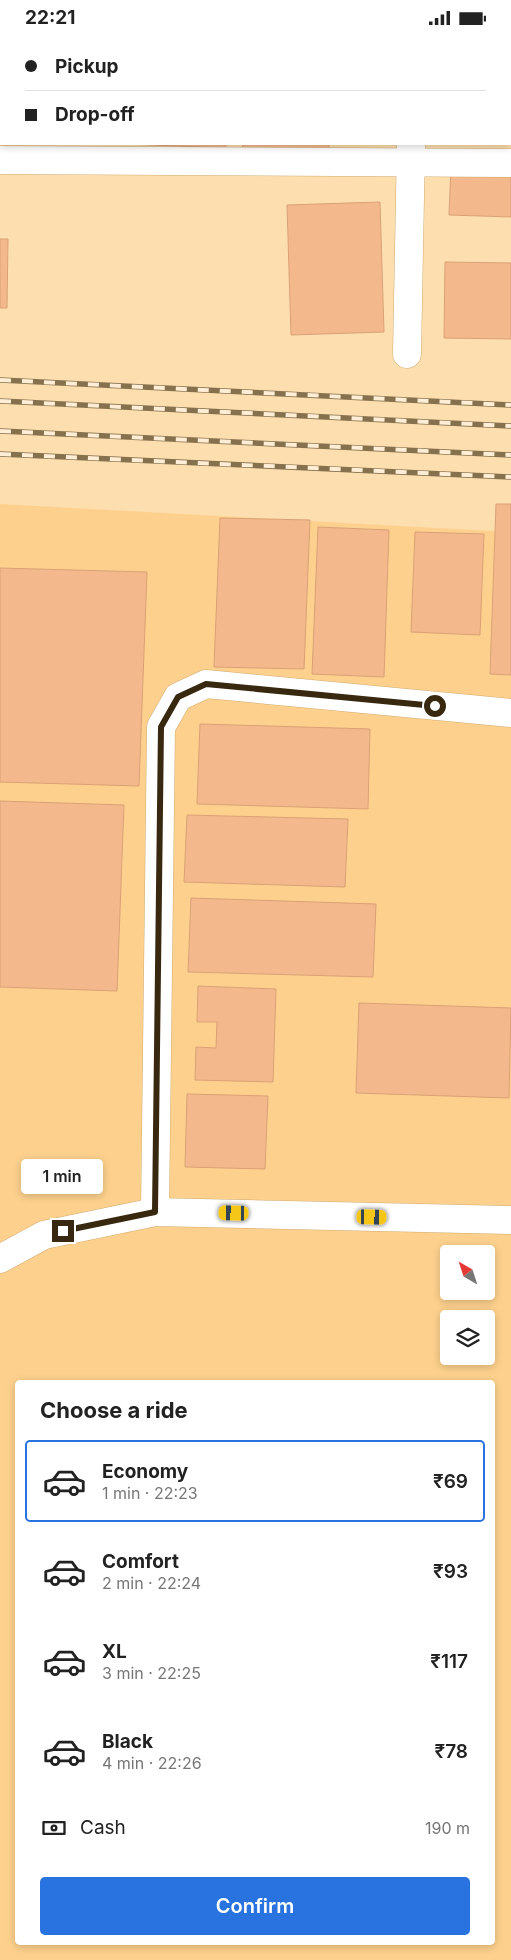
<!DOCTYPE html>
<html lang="en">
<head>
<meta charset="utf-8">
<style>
  :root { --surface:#fff; --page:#f6f6f6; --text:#222; --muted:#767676; --line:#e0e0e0; --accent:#2873df }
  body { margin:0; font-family:Inter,sans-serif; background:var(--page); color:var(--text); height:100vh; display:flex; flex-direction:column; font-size:19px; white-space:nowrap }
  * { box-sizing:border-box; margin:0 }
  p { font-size:16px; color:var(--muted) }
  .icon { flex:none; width:28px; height:28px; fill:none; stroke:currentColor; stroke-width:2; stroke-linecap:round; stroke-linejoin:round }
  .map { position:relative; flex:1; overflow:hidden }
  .sheet { position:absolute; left:15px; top:1345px; width:480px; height:565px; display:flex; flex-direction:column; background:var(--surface); border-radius:5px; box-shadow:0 2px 8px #0003 }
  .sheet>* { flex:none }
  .hud { position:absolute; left:0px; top:0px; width:511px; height:110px; box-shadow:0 2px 8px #0003; display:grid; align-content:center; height:110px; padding:0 25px; background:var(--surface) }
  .needle { width:32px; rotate:321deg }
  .fabs { position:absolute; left:440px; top:1210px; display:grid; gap:10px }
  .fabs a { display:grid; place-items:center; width:55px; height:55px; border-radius:5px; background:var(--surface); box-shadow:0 2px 8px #0003; font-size:25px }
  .end { position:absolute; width:22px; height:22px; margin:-11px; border:6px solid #37280f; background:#fff; box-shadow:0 0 0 2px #fff }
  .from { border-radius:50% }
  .bubble { position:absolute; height:35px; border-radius:5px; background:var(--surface); box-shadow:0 2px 8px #0003; font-size:16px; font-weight:600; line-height:35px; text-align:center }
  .car { position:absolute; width:15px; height:30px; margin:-15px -8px; border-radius:6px; box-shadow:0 0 4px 1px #0007; background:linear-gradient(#f5c518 24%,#345 0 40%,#f5c518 0 76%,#345 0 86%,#f5c518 0) }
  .hud b { display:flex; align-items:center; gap:18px; height:48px; font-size:19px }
  .hud b+b { border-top:1px solid var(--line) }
  .hud i { width:12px; height:12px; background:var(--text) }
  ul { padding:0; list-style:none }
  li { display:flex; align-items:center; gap:15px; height:82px; margin:0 10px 8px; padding:0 15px; border:2px solid transparent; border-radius:5px }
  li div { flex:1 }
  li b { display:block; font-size:19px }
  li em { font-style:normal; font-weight:600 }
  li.current { border-color:var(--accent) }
  li>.icon { width:45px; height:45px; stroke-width:1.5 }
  h2 { padding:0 25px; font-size:22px; line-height:60px }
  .pay { display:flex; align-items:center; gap:12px; height:55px; padding:0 25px; font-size:19px }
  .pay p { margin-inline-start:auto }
  .button { display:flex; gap:10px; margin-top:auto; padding:10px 25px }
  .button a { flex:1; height:58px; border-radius:5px; background:var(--accent); color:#fff; font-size:20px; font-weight:600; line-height:58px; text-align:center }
  .status { display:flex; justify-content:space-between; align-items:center; height:35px; padding:0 25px; background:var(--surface); direction:ltr }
  .status svg { height:14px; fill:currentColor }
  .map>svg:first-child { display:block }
</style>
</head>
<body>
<div class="status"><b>22:21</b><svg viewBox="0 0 49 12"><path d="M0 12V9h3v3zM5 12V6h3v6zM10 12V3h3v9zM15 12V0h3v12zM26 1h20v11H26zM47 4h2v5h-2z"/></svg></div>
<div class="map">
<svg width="511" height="1925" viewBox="0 0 511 1925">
  <rect width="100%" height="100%" fill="#fddeae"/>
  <path fill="#fdd18d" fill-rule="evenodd" d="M 0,469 L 511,497 L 511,1925 L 0,1925 ZM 449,1219 L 486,1219 L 486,1256 L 449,1256 ZM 449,1284 L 486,1284 L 486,1321 L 449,1321 ZM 18,1348 L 492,1348 L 492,1908 L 18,1908 Z"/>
  <g fill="#f3b98d" stroke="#daa176">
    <path d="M 131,0 L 232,0 L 131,1 Z"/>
    <path d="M 247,0 L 333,0 L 247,1 Z"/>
    <path d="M 435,0 L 511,0 L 511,92 L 510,1 Z"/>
    <path d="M 127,109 L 226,109 L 226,113 Z"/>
    <path d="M 243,109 L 329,109 L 328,119 L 242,116 Z"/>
    <path d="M 451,131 L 511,133 L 511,182 L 449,180 Z"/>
    <path d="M 380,167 L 384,297 L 291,300 L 287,170 Z"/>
    <path d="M 0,204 L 8,204 L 7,273 L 0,273 Z"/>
    <path d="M 445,227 L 511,228 L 511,304 L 444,303 Z"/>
    <path d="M 496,469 L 511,469 L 511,640 L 490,639 Z"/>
    <path d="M 220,483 L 310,485 L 304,634 L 214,632 Z"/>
    <path d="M 318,492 L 389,495 L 384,642 L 312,639 Z"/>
    <path d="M 415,497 L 484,499 L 480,600 L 411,597 Z"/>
    <path d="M 0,533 L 147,537 L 139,751 L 0,747 Z"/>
    <path d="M 200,689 L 370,694 L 368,774 L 197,769 Z"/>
    <path d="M 0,766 L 124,770 L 117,956 L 0,952 Z"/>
    <path d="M 187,780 L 348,784 L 345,852 L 184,847 Z"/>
    <path d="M 191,863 L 376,869 L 373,942 L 188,937 Z"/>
    <path d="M 198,951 L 276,954 L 273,1047 L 195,1045 L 196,1012 L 216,1013 L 217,987 L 197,987 Z"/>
    <path d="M 359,968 L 511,973 L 509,1063 L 356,1058 Z"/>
    <path d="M 187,1059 L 268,1061 L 265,1134 L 185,1132 Z"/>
  </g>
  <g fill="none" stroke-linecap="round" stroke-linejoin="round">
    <defs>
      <g id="minor">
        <path d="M 415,1 L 415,0"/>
        <path d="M 0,125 L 511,128"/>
        <path d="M 407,319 L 411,110"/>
        <path d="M 155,1177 L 161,692 L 178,662 L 206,649 L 511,678"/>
        <path d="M 0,1224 L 44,1200 L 155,1177 L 511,1185"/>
      </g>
    </defs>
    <use href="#minor" stroke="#d1ab70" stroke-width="29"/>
    <use href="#minor" stroke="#fff" stroke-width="28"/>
    <defs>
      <g id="rail">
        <path d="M 0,345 L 511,370"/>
        <path d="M 0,366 L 511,391"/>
        <path d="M 0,396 L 511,420"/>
        <path d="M 0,419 L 511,442"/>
      </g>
    </defs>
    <use href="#rail" stroke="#86714f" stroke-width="5.5"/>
    <use href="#rail" stroke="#feeed6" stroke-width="4" stroke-dasharray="11" stroke-linecap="butt"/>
  </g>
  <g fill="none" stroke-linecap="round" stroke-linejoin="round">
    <path stroke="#37280f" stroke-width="6" d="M 63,1196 L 155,1177 L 161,692 L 178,662 L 206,649 L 435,671"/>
  </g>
</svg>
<div class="fabs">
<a><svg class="needle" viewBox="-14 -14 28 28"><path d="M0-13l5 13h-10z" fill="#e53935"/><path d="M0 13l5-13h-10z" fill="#767676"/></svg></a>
<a><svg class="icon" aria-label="layers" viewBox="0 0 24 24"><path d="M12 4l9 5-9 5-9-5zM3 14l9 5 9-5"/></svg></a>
</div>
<i class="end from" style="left:435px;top:671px"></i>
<i class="end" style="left:63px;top:1196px"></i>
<div class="bubble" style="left:21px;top:1124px;width:82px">1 min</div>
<i class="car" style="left:234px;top:1178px;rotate:271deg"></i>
<i class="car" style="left:372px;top:1182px;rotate:91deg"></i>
<div class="hud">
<b><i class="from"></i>Pickup</b>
<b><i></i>Drop-off</b>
</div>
<section class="sheet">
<h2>Choose a ride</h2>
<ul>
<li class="current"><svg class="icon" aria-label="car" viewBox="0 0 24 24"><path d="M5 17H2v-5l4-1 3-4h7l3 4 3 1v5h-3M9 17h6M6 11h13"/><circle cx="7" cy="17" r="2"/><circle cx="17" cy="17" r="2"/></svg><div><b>Economy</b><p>1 min · 22:23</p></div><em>₹69</em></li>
<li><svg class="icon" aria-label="car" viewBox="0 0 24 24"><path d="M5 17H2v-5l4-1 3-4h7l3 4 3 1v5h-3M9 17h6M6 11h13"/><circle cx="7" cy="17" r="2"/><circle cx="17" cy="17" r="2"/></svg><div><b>Comfort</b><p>2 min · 22:24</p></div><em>₹93</em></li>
<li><svg class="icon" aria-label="car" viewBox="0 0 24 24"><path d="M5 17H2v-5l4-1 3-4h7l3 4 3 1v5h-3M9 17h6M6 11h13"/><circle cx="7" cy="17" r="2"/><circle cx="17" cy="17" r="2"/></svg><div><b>XL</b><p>3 min · 22:25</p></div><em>₹117</em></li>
<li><svg class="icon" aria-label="car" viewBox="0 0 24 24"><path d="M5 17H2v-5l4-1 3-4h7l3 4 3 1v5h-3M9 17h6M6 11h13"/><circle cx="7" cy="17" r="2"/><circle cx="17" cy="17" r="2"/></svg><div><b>Black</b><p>4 min · 22:26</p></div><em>₹78</em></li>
</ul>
<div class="pay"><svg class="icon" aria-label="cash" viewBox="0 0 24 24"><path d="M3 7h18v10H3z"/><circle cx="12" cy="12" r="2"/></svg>Cash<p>190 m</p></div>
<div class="button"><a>Confirm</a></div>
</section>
</div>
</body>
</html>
